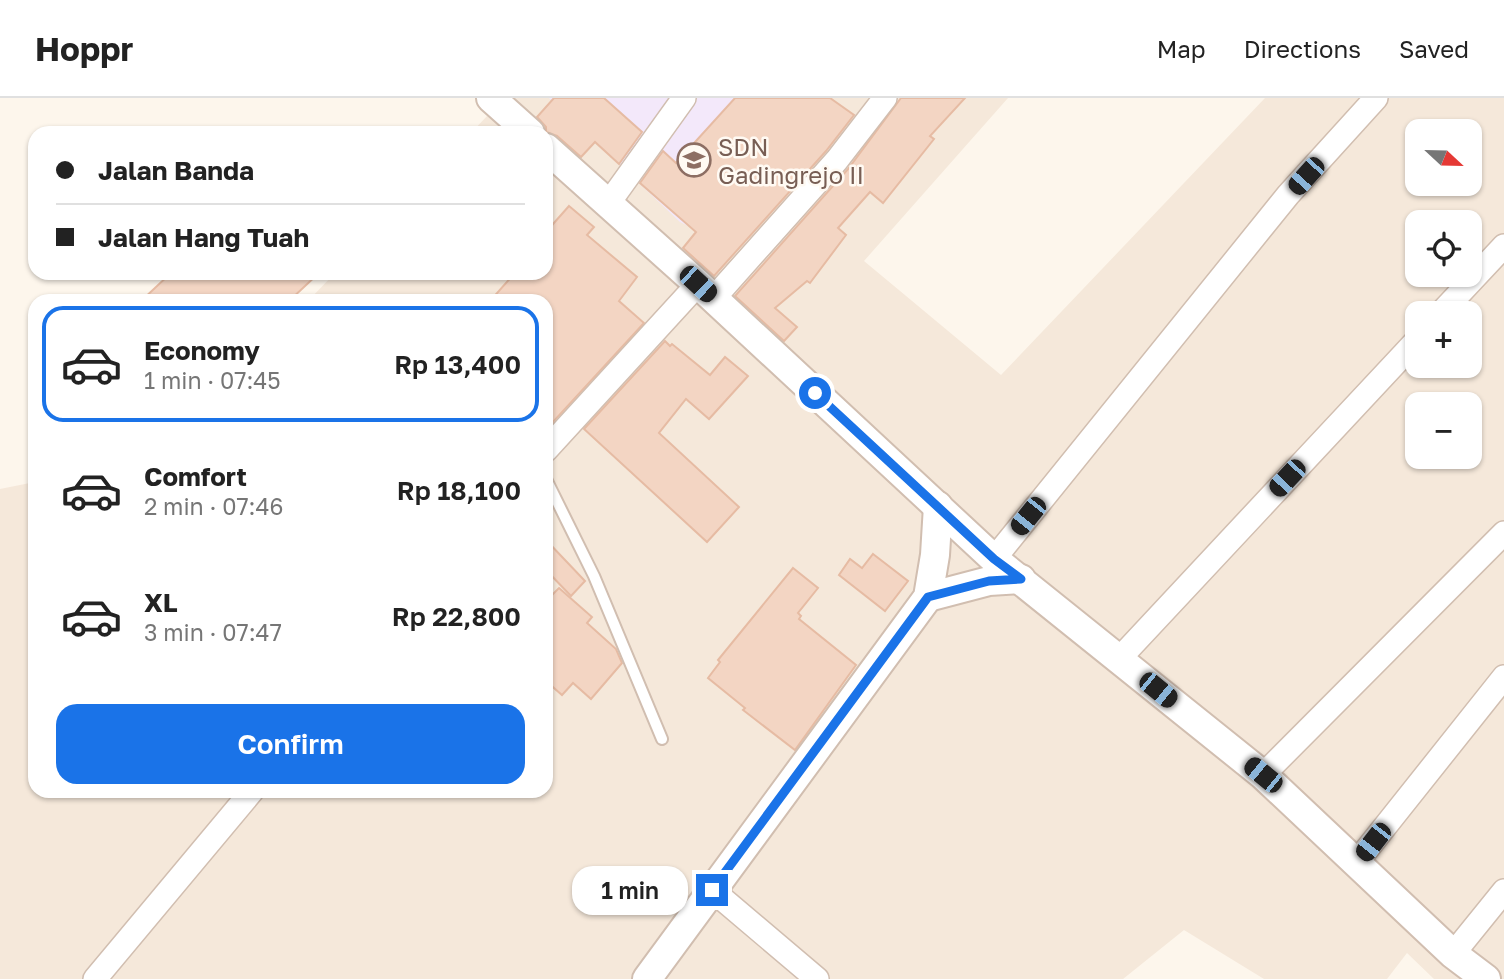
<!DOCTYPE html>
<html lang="en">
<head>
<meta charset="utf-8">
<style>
  :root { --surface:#fff; --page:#f2f2f2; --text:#222; --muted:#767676; --line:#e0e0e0; --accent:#1a73e8 }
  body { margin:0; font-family:"Golos Text",sans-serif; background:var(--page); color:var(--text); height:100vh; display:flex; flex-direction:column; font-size:26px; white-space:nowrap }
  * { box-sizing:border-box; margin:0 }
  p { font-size:23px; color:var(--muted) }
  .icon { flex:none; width:38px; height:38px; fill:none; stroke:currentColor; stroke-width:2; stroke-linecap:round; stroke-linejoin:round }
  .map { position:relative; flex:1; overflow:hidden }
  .side { position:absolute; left:28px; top:196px; width:525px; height:504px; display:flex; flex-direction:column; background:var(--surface); border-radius:21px; box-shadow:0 2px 5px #0004 }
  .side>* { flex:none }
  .banner { position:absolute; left:28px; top:28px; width:525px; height:154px; border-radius:21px; box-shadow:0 2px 5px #0004; display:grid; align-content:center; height:154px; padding:0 28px; background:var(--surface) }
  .needle { width:46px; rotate:112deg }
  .controls { position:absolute; left:1405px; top:21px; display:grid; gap:14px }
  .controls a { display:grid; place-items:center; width:77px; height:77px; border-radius:14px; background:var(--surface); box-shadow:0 2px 5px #0004; font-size:35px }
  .end { position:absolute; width:32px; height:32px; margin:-16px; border:9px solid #1a73e8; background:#fff; box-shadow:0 0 0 4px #fff }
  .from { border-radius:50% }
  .bubble { position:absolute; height:49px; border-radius:21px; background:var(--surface); box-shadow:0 2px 5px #0004; font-size:23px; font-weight:600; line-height:49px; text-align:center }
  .car { position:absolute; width:21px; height:42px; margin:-21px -10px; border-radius:9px; box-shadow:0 0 5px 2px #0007; background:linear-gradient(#222 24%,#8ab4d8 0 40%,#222 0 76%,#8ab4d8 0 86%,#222 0) }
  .banner b { display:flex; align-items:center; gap:24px; height:66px; font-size:26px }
  .banner b+b { border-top:2px solid var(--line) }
  .banner i { width:18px; height:18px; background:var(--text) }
  ul { padding:12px 0 0; list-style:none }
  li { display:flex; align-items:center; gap:21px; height:116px; margin:0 14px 10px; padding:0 14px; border:4px solid transparent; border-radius:21px }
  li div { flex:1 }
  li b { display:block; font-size:26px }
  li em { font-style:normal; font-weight:600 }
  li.active { border-color:var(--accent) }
  li>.icon { width:63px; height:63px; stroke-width:1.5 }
  .cta { display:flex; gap:14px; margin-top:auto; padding:14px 28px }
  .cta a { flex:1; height:80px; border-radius:21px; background:var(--accent); color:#fff; font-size:28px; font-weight:600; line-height:80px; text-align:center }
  header { display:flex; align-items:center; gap:42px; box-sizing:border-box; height:98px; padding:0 35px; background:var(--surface); border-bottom:2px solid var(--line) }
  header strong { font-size:33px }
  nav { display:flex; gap:38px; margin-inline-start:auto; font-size:24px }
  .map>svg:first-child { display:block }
</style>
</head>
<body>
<header>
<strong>Hoppr</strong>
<nav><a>Map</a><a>Directions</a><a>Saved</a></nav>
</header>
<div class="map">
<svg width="1504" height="881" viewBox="0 0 1504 881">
  <rect width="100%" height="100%" fill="#fdf6ec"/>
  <path fill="#f5e8da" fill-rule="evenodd" d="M 504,0 L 1008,0 L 864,163 L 1001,277 L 1265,0 L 1504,0 L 1504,881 L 1434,881 L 1407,855 L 1387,881 L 1264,881 L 1184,832 L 1123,881 L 0,881 L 0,391 L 35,384 L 35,693 L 546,693 L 546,203 L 308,203 L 335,175 L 546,175 L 546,35 L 471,35 ZM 1418,33 L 1470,33 L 1470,86 L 1418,86 ZM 1418,124 L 1470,124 L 1470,177 L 1418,177 ZM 1418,215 L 1470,215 L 1470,268 L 1418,268 ZM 1418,306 L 1470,306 L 1470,359 L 1418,359 Z"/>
  <path fill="#f3e8fa" d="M 549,0 L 832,0 L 704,136 L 680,124 Z"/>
  <g fill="#f3d5c3" stroke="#e6bba3" stroke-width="2">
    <path d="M 554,0 L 604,0 L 642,34 L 619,66 L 595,44 L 581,59 L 557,38 L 546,34 L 546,29 L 537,19 Z"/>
    <path d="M 735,0 L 830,0 L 854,17 L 826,53 L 714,178 L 683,150 L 696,134 L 640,85 L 663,53 L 676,65 Z"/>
    <path d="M 901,0 L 965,0 L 930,38 L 934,41 L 883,105 L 870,94 L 838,130 L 846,137 L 810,185 L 807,183 L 775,210 L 797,229 L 784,243 L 735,198 L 848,71 Z"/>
    <path d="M 569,108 L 594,129 L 587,137 L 637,179 L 619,203 L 644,225 L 553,324 L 546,319 L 546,203 L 490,203 L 515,175 L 546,175 L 546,134 Z"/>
    <path d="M 171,175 L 319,175 L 289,203 L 141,203 Z"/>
    <path d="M 665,243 L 670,248 L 672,246 L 710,277 L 725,259 L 748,278 L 709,321 L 686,301 L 659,335 L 739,409 L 707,444 L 584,331 Z"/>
    <path d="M 546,442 L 585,483 L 571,498 L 546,472 Z"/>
    <path d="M 873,456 L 908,483 L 885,513 L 839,477 L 850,461 L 862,470 Z"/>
    <path d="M 793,470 L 818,490 L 798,515 L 801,518 L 799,521 L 856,567 L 795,652 L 743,612 L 745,610 L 708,580 L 720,564 L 718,562 Z"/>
    <path d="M 559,490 L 592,519 L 587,525 L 616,551 L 622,565 L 591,601 L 573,585 L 562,597 L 546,583 L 546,503 Z"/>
  </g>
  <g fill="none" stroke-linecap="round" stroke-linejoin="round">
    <defs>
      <path id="service" d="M 546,381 L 594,478 L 662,641"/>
      <g id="minor">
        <path d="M 608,106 L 684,0"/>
        <path d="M 713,201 L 837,62 L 885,0"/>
        <path d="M 1441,215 L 1504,148"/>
        <path d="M 546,352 L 698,186"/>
        <path d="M 994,461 L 1288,97 L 1376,0"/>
        <path d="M 1120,560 L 1418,241"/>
        <path d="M 1263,677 L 1504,435"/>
        <path d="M 1356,765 L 1504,579"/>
        <path d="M 712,792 L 817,881"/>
        <path d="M 1453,856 L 1504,793"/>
        <path d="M 95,881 L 252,693"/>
      </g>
      <g id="tertiary">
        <path d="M 491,0 L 530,35"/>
        <path d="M 546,50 L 698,186 L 994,461 L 1263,677 L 1453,856 L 1486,881"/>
        <path d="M 928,499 L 989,483 L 1021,481"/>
        <path d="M 647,881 L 928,499 L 935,457 L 938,408"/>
      </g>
    </defs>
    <use href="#service" stroke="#d1beb0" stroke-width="14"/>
    <use href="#minor" stroke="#d1beb0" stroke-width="26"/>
    <use href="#tertiary" stroke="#d1beb0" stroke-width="32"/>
    <use href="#service" stroke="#fff" stroke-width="10"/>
    <use href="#minor" stroke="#fff" stroke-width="23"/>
    <use href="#tertiary" stroke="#fff" stroke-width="28"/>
  </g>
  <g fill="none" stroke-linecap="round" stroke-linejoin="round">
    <path stroke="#1a73e8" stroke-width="9" d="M 712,792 L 928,499 L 989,483 L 1021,481 L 994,461 L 815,295"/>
  </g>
  <defs>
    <symbol id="school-ring" viewBox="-11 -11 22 22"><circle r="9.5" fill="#fffaf3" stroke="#8d6e63" stroke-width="1.5"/><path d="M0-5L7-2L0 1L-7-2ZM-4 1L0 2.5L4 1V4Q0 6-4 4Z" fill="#8d6e63"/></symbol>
  </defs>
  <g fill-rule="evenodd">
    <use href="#school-ring" x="675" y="43" width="38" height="38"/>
  </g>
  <g text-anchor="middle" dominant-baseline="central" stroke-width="5" stroke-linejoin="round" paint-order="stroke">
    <g font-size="24" fill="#785e54" stroke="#fffaf3" text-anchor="start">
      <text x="718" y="48">SDN<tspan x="718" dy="28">Gadingrejo II</tspan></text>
    </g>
  </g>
</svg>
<div class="controls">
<a><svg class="needle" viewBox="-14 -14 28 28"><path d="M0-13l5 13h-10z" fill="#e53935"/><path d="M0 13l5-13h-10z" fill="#767676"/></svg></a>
<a><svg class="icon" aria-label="locate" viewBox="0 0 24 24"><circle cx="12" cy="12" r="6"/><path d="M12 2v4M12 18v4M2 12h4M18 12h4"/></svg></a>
<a>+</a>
<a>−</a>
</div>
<i class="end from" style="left:815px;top:295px"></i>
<i class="end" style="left:712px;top:792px"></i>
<div class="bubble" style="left:572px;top:768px;width:116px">1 min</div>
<i class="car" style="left:1306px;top:78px;rotate:222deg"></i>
<i class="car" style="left:698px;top:186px;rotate:133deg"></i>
<i class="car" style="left:1287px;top:380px;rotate:223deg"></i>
<i class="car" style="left:1028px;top:418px;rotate:219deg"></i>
<i class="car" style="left:1158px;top:592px;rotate:129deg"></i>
<i class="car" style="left:1263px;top:677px;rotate:309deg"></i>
<i class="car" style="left:1373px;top:744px;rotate:218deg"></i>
<div class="banner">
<b><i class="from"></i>Jalan Banda</b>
<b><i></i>Jalan Hang Tuah</b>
</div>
<section class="side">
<ul>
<li class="active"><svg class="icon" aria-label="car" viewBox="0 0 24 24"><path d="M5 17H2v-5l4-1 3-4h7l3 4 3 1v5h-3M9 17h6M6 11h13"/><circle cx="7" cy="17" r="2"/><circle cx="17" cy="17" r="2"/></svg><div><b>Economy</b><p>1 min · 07:45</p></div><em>Rp 13,400</em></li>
<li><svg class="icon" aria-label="car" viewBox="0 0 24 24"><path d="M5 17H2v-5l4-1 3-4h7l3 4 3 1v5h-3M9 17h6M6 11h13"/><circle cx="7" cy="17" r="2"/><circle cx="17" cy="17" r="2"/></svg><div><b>Comfort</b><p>2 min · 07:46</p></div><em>Rp 18,100</em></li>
<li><svg class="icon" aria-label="car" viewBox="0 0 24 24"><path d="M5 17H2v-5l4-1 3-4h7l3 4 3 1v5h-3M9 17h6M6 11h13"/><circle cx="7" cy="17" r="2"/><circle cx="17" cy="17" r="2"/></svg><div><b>XL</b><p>3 min · 07:47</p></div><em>Rp 22,800</em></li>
</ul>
<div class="cta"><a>Confirm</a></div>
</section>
</div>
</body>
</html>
